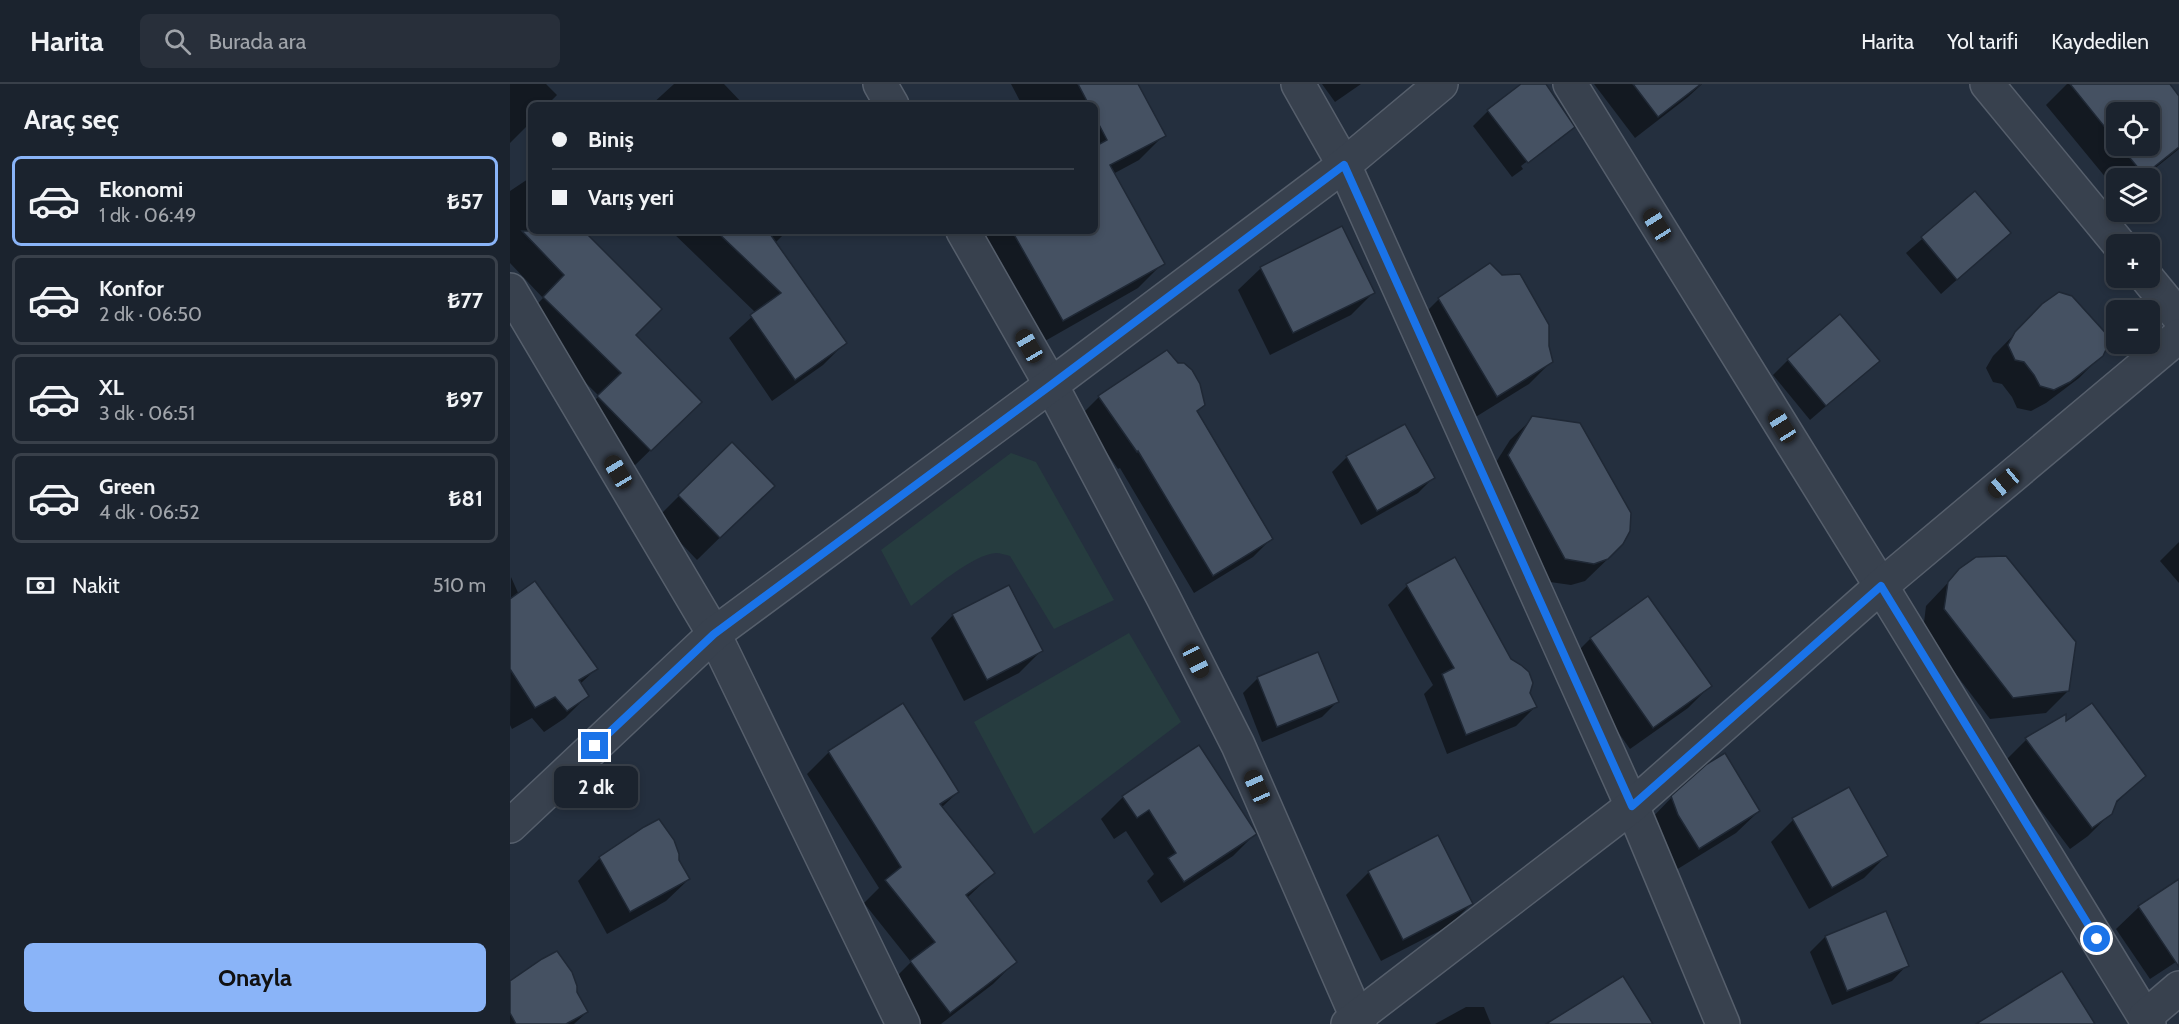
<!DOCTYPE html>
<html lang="tr">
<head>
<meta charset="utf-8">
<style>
  :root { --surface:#1b232e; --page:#282f3a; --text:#f1f3f6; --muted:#a0a4aa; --line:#39404a; --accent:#8ab4f8 }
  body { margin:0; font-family:Cabin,sans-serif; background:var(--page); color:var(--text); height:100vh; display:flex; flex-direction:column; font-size:22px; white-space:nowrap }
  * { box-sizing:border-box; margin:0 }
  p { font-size:20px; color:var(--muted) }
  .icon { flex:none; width:33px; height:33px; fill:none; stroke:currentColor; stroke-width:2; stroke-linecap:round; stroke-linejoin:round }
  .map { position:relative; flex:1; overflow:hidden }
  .panel { display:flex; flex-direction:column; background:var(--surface); width:510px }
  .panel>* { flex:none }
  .hud { position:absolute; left:18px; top:18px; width:570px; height:132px; border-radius:9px; box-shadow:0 3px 9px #0003,0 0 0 2px var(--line); display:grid; align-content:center; height:132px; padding:0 24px; background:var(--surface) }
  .fabs { position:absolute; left:1596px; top:18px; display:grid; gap:12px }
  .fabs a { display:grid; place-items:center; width:54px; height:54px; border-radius:9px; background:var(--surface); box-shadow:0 3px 9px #0003,0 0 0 2px var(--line); font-size:30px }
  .end { position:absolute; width:27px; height:27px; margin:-14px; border:8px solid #1a73e8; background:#fff; box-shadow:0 0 0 3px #fff }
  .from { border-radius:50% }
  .bubble { position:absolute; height:42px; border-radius:9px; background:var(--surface); box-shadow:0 3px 9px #0003,0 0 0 2px var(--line); font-size:20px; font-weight:700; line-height:42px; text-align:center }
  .car { position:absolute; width:18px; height:36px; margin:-18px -9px; border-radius:8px; box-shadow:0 0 4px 2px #0007; background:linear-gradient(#222 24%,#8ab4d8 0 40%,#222 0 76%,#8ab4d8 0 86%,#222 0) }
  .hud b { display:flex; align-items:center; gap:21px; height:57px; font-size:22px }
  .hud b+b { border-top:2px solid var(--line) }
  .hud i { width:15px; height:15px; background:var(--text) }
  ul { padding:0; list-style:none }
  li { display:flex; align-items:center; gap:18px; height:90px; margin:0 12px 9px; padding:0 12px; border:3px solid var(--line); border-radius:9px }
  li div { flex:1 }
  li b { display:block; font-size:22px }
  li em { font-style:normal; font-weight:700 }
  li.active { border-color:var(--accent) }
  li>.icon { width:54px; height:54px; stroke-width:1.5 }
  h2 { padding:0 24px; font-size:27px; line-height:72px }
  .pay { display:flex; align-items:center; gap:15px; height:66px; padding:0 24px; font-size:22px }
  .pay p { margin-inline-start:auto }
  .primary-button { display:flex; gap:12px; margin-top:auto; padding:12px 24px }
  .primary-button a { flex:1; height:69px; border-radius:9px; background:var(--accent); color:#111; font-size:24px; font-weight:700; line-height:69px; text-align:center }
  header { display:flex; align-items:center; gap:36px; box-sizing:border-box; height:84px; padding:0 30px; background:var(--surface); border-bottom:2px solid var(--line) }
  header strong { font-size:28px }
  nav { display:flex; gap:33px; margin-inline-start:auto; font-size:21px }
  .search { width:420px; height:54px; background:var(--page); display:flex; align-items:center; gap:15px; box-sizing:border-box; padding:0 21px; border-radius:9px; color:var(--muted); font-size:22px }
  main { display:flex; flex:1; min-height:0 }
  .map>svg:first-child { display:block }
</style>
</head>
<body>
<header>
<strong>Harita</strong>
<div class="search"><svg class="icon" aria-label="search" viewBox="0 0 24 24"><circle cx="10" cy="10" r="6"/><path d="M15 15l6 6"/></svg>Burada ara</div>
<nav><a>Harita</a><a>Yol tarifi</a><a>Kaydedilen</a></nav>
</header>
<main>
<section class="panel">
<h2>Araç seç</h2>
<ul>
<li class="active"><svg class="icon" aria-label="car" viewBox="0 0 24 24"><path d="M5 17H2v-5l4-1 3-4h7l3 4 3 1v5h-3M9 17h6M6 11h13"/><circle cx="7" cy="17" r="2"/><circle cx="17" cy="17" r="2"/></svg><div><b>Ekonomi</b><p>1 dk · 06:49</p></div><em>₺57</em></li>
<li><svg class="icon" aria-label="car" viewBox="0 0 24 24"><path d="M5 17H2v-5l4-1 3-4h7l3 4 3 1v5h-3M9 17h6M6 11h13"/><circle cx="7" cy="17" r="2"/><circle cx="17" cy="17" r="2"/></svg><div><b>Konfor</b><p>2 dk · 06:50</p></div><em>₺77</em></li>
<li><svg class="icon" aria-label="car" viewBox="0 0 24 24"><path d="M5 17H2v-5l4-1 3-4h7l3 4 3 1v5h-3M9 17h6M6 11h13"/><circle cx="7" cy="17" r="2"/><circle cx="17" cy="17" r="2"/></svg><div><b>XL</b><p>3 dk · 06:51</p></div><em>₺97</em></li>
<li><svg class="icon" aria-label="car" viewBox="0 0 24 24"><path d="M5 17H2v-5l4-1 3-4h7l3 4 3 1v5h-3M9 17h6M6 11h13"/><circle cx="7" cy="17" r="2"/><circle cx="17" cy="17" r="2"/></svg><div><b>Green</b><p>4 dk · 06:52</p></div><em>₺81</em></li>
</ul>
<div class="pay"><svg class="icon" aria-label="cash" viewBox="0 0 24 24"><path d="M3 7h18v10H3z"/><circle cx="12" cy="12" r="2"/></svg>Nakit<p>510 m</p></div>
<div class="primary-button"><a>Onayla</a></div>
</section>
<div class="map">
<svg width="1669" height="940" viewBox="0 0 1669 940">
  <rect width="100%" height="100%" fill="#242f3e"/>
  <g fill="#263c3f">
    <path d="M 501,369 L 526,378 L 604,516 L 544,545 L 500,472 C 496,471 490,469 486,469 C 461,471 421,507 401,522 L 371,466 Z"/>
    <path d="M 619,549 L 671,638 L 524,750 L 464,638 Z"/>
  </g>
  <g fill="#0007" fill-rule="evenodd">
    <path d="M 0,0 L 36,0 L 47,11 L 37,21 L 21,21 L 21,38 L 0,59 Z"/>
    <path d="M 164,0 L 214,0 L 234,21 L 141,21 Z"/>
    <path d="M 501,0 L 626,0 L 654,51 L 629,76 L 603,90 L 653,179 L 628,204 L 528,261 L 464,147 L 585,147 L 585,21 L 512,21 Z"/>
    <path d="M 812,0 L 851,0 L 825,18 Z"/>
    <path d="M 1013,0 L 1034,0 L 1063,43 L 1048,57 L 1048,53 L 1011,82 L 1013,85 L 1002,93 L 963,42 L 978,27 Z"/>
    <path d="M 1084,0 L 1192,0 L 1178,13 L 1125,54 Z"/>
    <path d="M 1557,0 L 1658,0 L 1669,14 L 1669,65 L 1633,94 L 1606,94 L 1606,106 L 1536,21 ZM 1606,28 L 1640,28 L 1640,62 L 1606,62 Z"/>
    <path d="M 21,93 L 21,147 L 72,147 L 167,340 L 118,388 L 66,335 L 89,312 L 12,236 L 33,214 L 0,179 L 0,107 Z"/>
    <path d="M 1465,109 L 1499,149 L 1431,210 L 1396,169 Z"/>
    <path d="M 161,147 L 277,147 L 265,159 L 335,259 L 313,281 L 262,317 L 219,254 L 246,229 Z"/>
    <path d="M 751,184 L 863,209 L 841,231 L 760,271 L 728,206 Z"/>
    <path d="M 929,215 L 1038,262 L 1042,277 L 1019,300 L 964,334 L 907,237 Z"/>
    <path d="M 1533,221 L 1592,271 L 1569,294 L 1536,319 L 1521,327 L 1507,324 L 1502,313 L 1492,300 L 1483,298 L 1476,284 L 1483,272 Z"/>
    <path d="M 1278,276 L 1368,277 L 1300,336 L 1263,291 Z"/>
    <path d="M 589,313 L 686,328 L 761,455 L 743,473 L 684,509 L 610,384 L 608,385 L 571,331 Z"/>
    <path d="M 1023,334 L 1106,467 L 1075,497 L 1061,501 L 1033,497 L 976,394 L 1000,356 Z"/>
    <path d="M 837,373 L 923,394 L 908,409 L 851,441 L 822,388 Z"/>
    <path d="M 169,412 L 240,424 L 187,476 L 147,434 Z"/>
    <path d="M 1669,458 L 1669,499 L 1650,477 Z"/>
    <path d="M 1450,486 L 1558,607 L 1536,629 L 1480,635 L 1413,547 L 1416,522 Z"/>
    <path d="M 1,493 L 9,511 L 86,585 L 70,600 L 77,612 L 55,634 L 34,648 L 22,634 L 2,645 L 0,641 Z"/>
    <path d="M 897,502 L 1000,576 L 1025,623 L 1006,642 L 937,670 L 914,610 L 923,601 L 878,521 Z"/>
    <path d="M 1138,514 L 1200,602 L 1178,624 L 1120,665 L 1058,577 L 1080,555 Z"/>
    <path d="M 443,531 L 531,567 L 509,589 L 454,617 L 421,554 Z"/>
    <path d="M 748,594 L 827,618 L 812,633 L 752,658 L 733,609 Z"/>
    <path d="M 1554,640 L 1634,692 L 1604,721 L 1601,729 L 1578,752 L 1560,765 L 1494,678 L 1516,656 Z"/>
    <path d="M 319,668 L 448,708 L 431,724 L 483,789 L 457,814 L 505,878 L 483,900 L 431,940 L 409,940 L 379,900 L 401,878 L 354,819 L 369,804 L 297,690 Z"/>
    <path d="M 613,713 L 745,750 L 723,772 L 651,819 L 637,797 L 644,790 L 616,747 L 604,755 L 591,735 Z"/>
    <path d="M 1162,713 L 1249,727 L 1226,749 L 1166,786 L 1140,736 Z"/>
    <path d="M 1283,736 L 1376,772 L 1354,794 L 1299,825 L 1261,758 Z"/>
    <path d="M 928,753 L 961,820 L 939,842 L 871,877 L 836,811 L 859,788 Z"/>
    <path d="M 90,774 L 168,776 L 179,795 L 156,817 L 97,850 L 68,797 Z"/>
    <path d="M 1669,796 L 1669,876 L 1640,895 L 1606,845 L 1629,823 Z"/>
    <path d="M 1376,829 L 1397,881 L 1382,897 L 1322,921 L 1300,868 L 1315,853 Z"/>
    <path d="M 0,898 L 65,909 L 77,928 L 64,940 L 0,940 Z"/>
    <path d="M 956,923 L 974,923 L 981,940 L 925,940 Z"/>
  </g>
  <g fill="#455162" stroke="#1f2835" stroke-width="1.5">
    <path d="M 568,0 L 628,0 L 656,52 L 600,81 L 655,180 L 553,237 L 502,147 L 585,147 L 585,55 L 588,61 L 597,56 L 585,33 L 585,21 L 579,21 Z"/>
    <path d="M 1011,0 L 1036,0 L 1065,43 L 1018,79 L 977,26 Z"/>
    <path d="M 1123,0 L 1191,0 L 1148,33 Z"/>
    <path d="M 1560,0 L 1660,0 L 1669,12 L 1669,63 L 1634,91 L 1610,62 L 1640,62 L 1640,28 L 1606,28 L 1606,57 Z"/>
    <path d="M 1465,107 L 1501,149 L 1447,196 L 1411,153 Z"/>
    <path d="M 832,142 L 865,209 L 783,249 L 750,183 Z"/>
    <path d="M 12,147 L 74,147 L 152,225 L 126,251 L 192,318 L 141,367 L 87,312 L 111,289 L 33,213 L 54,191 Z"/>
    <path d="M 206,147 L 258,147 L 337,259 L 285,296 L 240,231 L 271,209 Z"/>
    <path d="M 980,179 L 992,191 L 1010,190 L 1039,241 L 1039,262 L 1043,278 L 987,313 L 928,214 Z"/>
    <path d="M 1549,208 L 1562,212 L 1601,255 L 1593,272 L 1560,298 L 1544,306 L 1530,302 L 1524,291 L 1514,278 L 1505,276 L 1498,261 L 1505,248 L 1532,220 Z"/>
    <path d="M 1330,230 L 1370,277 L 1316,322 L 1277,275 Z"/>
    <path d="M 657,266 L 668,279 L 674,279 L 682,286 L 690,300 L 695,321 L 687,327 L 763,455 L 703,492 L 628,367 L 627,368 L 588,312 Z"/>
    <path d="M 1022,332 L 1070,339 L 1121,429 L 1120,447 L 1113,460 L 1098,475 L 1084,480 L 1055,475 L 998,371 Z"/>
    <path d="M 895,340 L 925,394 L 867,427 L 836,372 Z"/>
    <path d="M 222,358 L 265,402 L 210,454 L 168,411 Z"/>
    <path d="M 1496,472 L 1566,558 L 1559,607 L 1503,614 L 1434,525 L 1438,498 L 1449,485 L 1466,473 Z"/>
    <path d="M 945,473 L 1001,575 L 1011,581 L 1019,588 L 1023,599 L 1020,609 L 1027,623 L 956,651 L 932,590 L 944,584 L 896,500 Z"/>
    <path d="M 25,497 L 88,585 L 69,596 L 79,612 L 57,627 L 45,613 L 25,624 L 0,585 L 0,515 Z"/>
    <path d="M 499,501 L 533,567 L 477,596 L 442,530 Z"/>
    <path d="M 1138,512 L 1202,602 L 1143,644 L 1080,554 Z"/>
    <path d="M 808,568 L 829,618 L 767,643 L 747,593 Z"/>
    <path d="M 393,619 L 449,708 L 430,720 L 485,789 L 456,811 L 507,878 L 440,929 L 400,877 L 425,858 L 375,796 L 391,783 L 318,667 Z"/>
    <path d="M 1582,619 L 1636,692 L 1607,717 L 1602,730 L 1582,744 L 1515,654 L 1556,630 L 1556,637 Z"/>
    <path d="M 689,661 L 747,750 L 674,798 L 658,774 L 666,769 L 639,726 L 627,734 L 612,712 Z"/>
    <path d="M 1215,669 L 1250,727 L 1189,765 L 1168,731 L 1161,712 L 1197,680 Z"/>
    <path d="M 1339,703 L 1378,772 L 1322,804 L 1282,734 Z"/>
    <path d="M 149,735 L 164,756 L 169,770 L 169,776 L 180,795 L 120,828 L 89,773 L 134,743 Z"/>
    <path d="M 928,751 L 963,820 L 893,856 L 858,787 Z"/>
    <path d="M 1669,795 L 1669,883 L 1628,822 Z"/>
    <path d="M 1376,827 L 1399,882 L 1337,907 L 1315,852 Z"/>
    <path d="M 47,867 L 62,888 L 67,902 L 67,908 L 78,928 L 56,940 L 6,940 L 0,929 L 0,897 L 32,875 Z"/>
    <path d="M 1552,887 L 1585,940 L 1466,940 Z"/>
    <path d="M 1113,892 L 1143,940 L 1036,940 Z"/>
  </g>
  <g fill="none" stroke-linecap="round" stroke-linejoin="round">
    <defs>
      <g id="street">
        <path d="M 370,0 L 382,21"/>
        <path d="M 788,0 L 834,81 L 1122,722 L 1213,940"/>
        <path d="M 1060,0 L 1371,502 L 1639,940"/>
        <path d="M 1477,0 L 1609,160"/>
        <path d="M 453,147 L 541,301 L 653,513 L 728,661 L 850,940"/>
        <path d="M 1637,194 L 1669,233"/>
        <path d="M 0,206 L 204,550 L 393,940"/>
        <path d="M 0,742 L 204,550 L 541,301 L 834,81 L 931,0"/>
        <path d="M 1635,933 L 1669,904"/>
        <path d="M 838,940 L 1122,722 L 1371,502 L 1669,252"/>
      </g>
    </defs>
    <use href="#street" stroke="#565f6c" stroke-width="36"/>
    <use href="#street" stroke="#38414e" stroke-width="33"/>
  </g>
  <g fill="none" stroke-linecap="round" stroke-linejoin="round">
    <path stroke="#1a73e8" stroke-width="8" d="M 85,662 L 204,550 L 541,301 L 834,81 L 1122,722 L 1371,502 L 1587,855"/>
  </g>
</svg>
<div class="fabs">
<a><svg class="icon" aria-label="locate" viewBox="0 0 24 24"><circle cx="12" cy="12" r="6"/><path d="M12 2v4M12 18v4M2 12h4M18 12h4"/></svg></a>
<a><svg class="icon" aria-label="layers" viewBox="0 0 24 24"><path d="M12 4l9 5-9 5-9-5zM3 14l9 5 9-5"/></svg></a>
<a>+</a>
<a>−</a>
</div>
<i class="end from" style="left:1587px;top:855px"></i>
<i class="end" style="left:85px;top:662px"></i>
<div class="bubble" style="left:44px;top:682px;width:84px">2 dk</div>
<i class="car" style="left:1147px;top:141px;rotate:328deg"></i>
<i class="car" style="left:519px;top:262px;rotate:330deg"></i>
<i class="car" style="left:1272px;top:342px;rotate:328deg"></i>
<i class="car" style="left:108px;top:388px;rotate:329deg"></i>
<i class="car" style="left:1494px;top:399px;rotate:230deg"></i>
<i class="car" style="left:686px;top:577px;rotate:153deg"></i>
<i class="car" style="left:747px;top:703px;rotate:336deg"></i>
<div class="hud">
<b><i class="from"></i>Biniş</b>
<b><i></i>Varış yeri</b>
</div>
</div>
</main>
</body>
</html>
